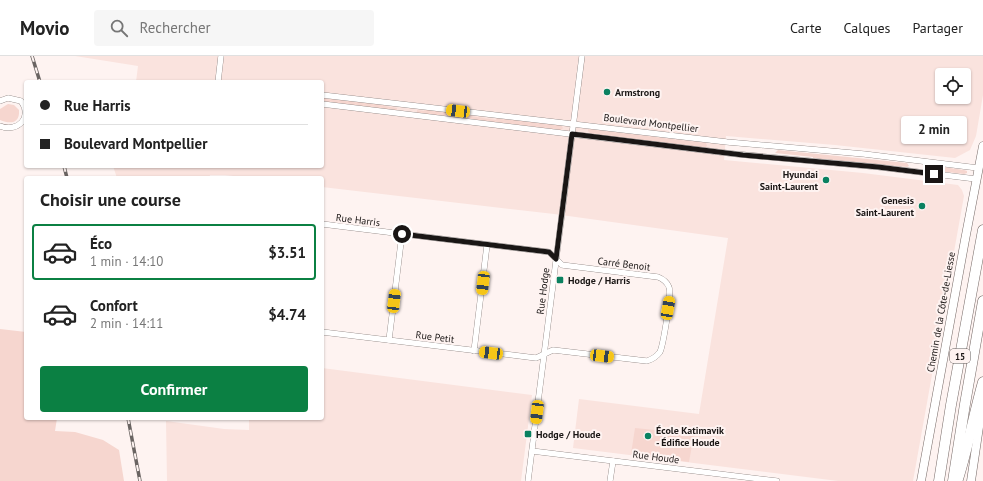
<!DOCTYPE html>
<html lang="fr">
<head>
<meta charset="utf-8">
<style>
  :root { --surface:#fff; --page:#f6f6f6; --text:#222; --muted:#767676; --line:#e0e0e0; --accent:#0b8043 }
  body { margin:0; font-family:"PT Sans",sans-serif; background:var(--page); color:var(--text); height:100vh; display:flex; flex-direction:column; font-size:15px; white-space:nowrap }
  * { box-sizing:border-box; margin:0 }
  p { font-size:13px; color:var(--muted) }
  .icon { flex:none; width:22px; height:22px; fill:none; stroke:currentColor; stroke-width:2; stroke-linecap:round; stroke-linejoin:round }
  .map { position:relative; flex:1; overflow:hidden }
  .panel { position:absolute; left:24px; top:120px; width:300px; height:244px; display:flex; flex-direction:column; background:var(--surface); border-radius:4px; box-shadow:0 1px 3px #0004 }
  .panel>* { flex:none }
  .guide { position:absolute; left:24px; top:24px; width:300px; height:88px; border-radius:4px; box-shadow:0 1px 3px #0004; display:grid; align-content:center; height:88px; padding:0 16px; background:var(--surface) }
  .fabs { position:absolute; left:935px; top:12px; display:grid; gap:8px }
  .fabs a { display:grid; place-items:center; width:36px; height:36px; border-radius:4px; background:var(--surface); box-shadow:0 1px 3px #0004; font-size:20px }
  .end { position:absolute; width:18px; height:18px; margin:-9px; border:5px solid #1a1615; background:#fff; box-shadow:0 0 0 2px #fff }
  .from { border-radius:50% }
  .bubble { position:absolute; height:28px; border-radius:4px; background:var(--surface); box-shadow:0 1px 3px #0004; font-size:13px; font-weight:800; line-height:28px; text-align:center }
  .car { position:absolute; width:12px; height:24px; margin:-12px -6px; border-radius:5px; box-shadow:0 0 3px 1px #0007; background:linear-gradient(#f5c518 24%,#345 0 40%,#f5c518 0 76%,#345 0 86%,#f5c518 0) }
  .guide b { display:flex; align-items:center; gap:14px; height:38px; font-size:15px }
  .guide b+b { border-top:1px solid var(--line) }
  .guide i { width:10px; height:10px; background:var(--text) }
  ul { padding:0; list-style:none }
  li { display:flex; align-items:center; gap:12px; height:56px; margin:0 8px 6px; padding:0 8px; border:2px solid transparent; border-radius:4px }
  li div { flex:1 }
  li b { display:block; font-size:15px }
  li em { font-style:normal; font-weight:800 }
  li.active { border-color:var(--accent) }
  li>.icon { width:36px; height:36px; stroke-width:1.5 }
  h2 { padding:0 16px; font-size:18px; line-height:48px }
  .primary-button { display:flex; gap:8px; margin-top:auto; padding:8px 16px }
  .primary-button a { flex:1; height:46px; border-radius:4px; background:var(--accent); color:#fff; font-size:16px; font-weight:800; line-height:46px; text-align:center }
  header { display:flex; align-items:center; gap:24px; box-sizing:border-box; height:56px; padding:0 20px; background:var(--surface); border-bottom:1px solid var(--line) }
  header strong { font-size:19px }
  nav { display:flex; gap:22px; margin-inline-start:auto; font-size:14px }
  .search { width:280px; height:36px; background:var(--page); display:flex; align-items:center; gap:10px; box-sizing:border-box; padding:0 14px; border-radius:4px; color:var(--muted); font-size:15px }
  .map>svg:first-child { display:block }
</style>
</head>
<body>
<header>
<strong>Movio</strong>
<div class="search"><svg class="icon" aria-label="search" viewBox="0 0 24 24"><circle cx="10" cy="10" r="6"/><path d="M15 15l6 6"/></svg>Rechercher</div>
<nav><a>Carte</a><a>Calques</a><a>Partager</a></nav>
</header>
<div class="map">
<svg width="983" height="425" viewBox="0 0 983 425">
  <rect width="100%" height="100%" fill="#fef3f1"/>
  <g fill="#fae3de" fill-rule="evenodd">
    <path d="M 75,0 L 983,0 L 983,39 L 976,80 L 970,94 L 955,102 L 835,89 L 726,80 L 724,104 L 863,117 L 958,129 L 962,134 L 964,140 L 913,425 L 838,425 L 573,392 L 579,343 L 699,358 L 728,182 L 554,158 L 322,131 L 322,122 L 251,122 L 225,119 L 210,119 L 209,122 L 117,122 L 113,110 L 322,110 L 322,26 L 136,26 L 138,10 ZM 942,19 L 964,19 L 964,41 L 942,41 Z"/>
    <path d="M 322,312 L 532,339 L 521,425 L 167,425 L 166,365 L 224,373 L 249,374 L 249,362 L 322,362 Z"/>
  </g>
  <g fill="#f6d6cf">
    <path d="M 322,41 L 384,48 L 384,50 L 397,52 L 397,55 L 322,46 Z"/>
    <path d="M 8,48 L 14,49 L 19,54 C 20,68 10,68 0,64 L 0,53 Z"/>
    <path d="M 425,53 L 496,64 L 497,62 L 561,69 L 563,72 L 561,74 L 417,57 L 417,54 L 424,55 Z"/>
    <path d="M 588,73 L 706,87 L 707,90 L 705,92 L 590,77 L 588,75 Z"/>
    <path d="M 778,94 L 907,107 L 909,110 L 907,111 L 813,102 L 813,101 L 775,97 Z"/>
    <path d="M 930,109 L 964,114 L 967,115 L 967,117 L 964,118 L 929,114 L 928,111 Z"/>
    <path d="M 0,273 L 26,276 L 26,362 L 57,362 L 55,375 L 75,376 L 103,384 L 119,394 L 124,425 L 0,425 Z"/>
    <path d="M 635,372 L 694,378 L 689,406 L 631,398 Z"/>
  </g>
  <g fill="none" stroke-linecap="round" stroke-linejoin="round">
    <defs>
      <g id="minor">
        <path d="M 218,26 L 221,0"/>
        <path d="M 322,39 L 727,86 L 864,98 L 978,112"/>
        <path d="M 0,45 L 8,42 L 21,45 C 33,61 18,77 0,70"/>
        <path d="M 322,48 L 735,98 L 878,111 L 976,123"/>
        <path d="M 322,168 L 549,196 L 562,209 L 658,221 C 663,223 667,226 669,231 C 672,238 663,289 660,296 C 657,300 653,303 647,305 L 553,294 L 536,302 L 322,276"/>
        <path d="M 389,284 L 402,178"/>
        <path d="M 474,295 L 487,189"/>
        <path d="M 532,395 L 777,425"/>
        <path d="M 528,425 L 582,0"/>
        <path d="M 610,425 L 613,405"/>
      </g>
      <g id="secondary">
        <path d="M 921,425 L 965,184 L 983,90"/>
        <path d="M 971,425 L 983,344"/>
      </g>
      <g id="motorway">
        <path d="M 958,423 C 968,391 974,358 983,326"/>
        <path d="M 939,425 L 951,349 L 983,174"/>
        <path d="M 953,425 L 965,348 L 983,245"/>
      </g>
    </defs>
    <use href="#minor" stroke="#746865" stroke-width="6"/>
    <use href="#secondary" stroke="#746865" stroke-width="9"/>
    <use href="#motorway" stroke="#746865" stroke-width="11"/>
    <use href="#minor" stroke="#fff" stroke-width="5.5"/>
    <use href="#secondary" stroke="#fff" stroke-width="8"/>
    <use href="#motorway" stroke="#fff" stroke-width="10"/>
    <defs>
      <g id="rail">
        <path d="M 32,0 L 40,26"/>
        <path d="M 64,110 L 67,122"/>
        <path d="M 128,362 L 140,425"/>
      </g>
    </defs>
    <use href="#rail" stroke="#6a6462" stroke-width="3.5"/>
    <use href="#rail" stroke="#fef3f1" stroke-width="2" stroke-dasharray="6" stroke-linecap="butt"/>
  </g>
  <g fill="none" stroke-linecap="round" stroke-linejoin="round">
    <path stroke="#1a1615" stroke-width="5" d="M 402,178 L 549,196 L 556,203 L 572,78 L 743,99 L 878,111 L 934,118"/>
  </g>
  <g fill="#0a8160" stroke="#fef3f1" stroke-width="1.5">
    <circle cx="607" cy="36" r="4"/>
    <circle cx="826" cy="124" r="4"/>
    <circle cx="922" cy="150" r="4"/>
    <rect x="556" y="220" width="8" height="8" rx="2"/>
    <rect x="524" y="374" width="8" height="8" rx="2"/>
    <circle cx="648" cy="380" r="4"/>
  </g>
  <g text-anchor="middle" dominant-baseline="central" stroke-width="4" stroke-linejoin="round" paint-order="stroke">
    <rect fill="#fef3f1" stroke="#5e5857" stroke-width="1" x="950" y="293" width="20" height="14" rx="3"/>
    <g font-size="9" font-weight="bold" fill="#1a1615">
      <text x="960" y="300">15</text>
    </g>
    <g font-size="10" font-weight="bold" fill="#1a1615" stroke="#fef3f1" text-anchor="start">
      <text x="615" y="36">Armstrong</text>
      <text x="818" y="118" text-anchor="end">Hyundai<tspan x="818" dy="12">Saint-Laurent</tspan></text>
      <text x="914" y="144" text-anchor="end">Genesis<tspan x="914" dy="12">Saint-Laurent</tspan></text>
      <text x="568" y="224">Hodge / Harris</text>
      <text x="656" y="374">École Katimavik<tspan x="656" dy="12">- Édifice Houde</tspan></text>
      <text x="536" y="378">Hodge / Houde</text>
    </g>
    <g font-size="10" fill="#1a1615" stroke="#fef3f1">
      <text transform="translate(651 67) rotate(7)">Boulevard Montpellier</text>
      <text transform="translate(358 164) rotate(7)">Rue Harris</text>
      <text transform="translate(624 208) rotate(7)">Carré Benoit</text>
      <text transform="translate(543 235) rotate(-83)">Rue Hodge</text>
      <text transform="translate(941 256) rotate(-80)">Chemin de la Côte-de-Liesse</text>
      <text transform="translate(435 281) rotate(7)">Rue Petit</text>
      <text transform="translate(656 401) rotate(7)">Rue Houde</text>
    </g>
  </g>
</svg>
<div class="fabs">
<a><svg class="icon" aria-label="locate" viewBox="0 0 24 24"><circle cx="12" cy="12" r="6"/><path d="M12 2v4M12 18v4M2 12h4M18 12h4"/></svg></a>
</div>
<i class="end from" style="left:402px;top:178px"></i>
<i class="end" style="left:934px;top:118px"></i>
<div class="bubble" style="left:901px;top:60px;width:66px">2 min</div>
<i class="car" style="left:458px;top:55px;rotate:277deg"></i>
<i class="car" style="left:483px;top:227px;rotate:187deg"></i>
<i class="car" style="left:394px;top:245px;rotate:7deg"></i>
<i class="car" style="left:668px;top:252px;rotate:10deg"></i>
<i class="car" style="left:491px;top:297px;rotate:277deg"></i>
<i class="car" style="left:602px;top:300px;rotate:97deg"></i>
<i class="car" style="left:537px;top:356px;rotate:187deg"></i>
<div class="guide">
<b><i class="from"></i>Rue Harris</b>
<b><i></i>Boulevard Montpellier</b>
</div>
<section class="panel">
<h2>Choisir une course</h2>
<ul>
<li class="active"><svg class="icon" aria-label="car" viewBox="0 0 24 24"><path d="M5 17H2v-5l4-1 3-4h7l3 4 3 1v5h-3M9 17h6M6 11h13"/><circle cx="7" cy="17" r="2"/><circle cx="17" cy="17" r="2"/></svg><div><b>Éco</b><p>1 min · 14:10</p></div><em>$3.51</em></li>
<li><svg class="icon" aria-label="car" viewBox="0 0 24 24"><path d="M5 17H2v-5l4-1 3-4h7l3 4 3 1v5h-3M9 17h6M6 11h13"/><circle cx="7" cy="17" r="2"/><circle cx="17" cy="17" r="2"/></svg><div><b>Confort</b><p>2 min · 14:11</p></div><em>$4.74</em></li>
</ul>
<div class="primary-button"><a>Confirmer</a></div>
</section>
</div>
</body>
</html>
